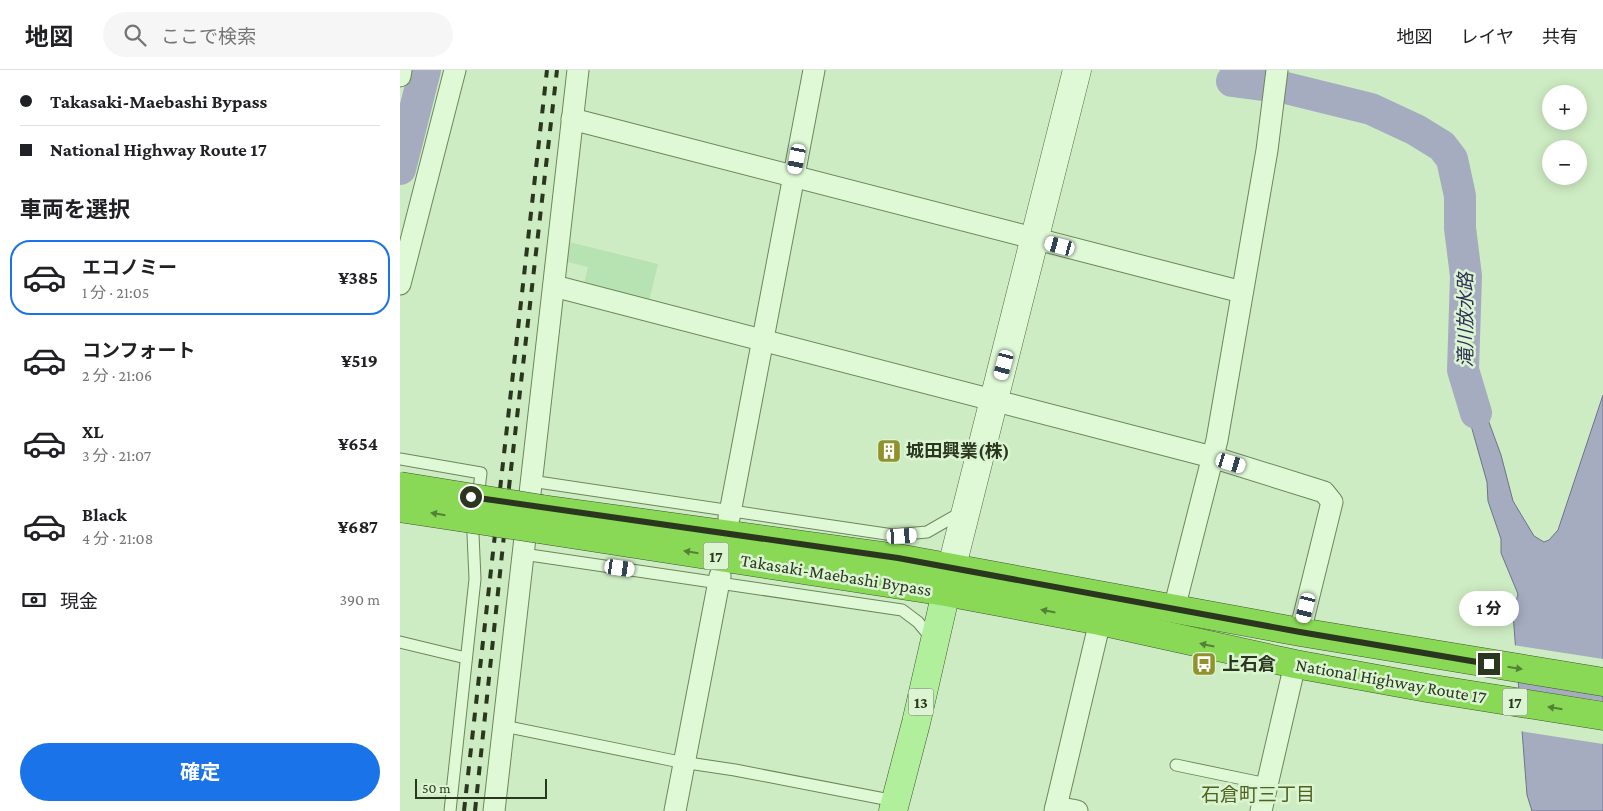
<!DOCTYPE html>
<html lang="ja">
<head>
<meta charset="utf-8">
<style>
  :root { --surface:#fff; --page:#f6f6f6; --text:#202124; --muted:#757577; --line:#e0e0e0; --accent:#1a73e8 }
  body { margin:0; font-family:"Crimson Pro","Noto Sans JP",serif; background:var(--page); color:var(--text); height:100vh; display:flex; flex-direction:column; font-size:19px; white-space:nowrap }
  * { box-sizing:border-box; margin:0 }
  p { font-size:16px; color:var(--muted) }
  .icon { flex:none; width:28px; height:28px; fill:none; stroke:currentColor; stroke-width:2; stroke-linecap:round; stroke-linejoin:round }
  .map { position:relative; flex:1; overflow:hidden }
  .sheet { display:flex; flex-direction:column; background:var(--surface); width:400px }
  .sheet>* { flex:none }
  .guide { display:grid; align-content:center; height:110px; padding:0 20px; background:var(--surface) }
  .buttons { position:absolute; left:1142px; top:15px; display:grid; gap:10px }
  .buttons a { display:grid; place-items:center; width:45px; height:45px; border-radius:50%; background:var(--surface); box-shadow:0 2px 12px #0003; font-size:25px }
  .scale { position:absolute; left:15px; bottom:12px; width:132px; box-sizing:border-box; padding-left:5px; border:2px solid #2a371e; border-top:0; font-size:14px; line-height:18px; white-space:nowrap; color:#2a371e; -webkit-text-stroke:4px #dbf4d2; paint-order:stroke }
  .end { position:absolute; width:22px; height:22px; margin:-11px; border:6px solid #2a371e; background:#fff; box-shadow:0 0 0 2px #fff }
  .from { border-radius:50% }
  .bubble { position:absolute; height:35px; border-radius:18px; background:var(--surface); box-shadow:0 2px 12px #0003; font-size:16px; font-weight:700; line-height:35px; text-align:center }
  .car { position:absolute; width:15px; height:30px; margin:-15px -8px; border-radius:6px; box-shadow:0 0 4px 1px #0007; background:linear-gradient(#fff 24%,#345 0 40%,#fff 0 76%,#345 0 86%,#fff 0) }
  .guide b { display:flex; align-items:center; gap:18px; height:48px; font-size:19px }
  .guide b+b { border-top:1px solid var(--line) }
  .guide i { width:12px; height:12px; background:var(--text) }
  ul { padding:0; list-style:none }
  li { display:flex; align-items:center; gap:15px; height:75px; margin:0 10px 8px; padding:0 10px; border:2px solid transparent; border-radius:20px }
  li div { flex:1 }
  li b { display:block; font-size:19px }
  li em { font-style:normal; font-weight:700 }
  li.current { border-color:var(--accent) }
  li>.icon { width:45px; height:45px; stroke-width:1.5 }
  h2 { padding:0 20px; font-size:22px; line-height:60px }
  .pay { display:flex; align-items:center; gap:12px; height:55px; padding:0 20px; font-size:19px }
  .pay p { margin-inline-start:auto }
  .primary-button { display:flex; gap:10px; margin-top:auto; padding:10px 20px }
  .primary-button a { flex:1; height:58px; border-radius:30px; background:var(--accent); color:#fff; font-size:20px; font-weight:700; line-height:58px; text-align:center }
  header { display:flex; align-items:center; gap:30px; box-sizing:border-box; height:70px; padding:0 25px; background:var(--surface); border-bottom:1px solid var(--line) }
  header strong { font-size:24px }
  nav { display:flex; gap:28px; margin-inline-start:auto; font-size:18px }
  .search { width:350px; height:45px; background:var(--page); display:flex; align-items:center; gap:12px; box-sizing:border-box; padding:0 18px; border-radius:28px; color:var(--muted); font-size:19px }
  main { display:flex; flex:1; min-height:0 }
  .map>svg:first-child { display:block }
</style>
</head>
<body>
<header>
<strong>地図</strong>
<div class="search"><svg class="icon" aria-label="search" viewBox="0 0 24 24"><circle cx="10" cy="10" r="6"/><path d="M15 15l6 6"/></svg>ここで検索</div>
<nav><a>地図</a><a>レイヤ</a><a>共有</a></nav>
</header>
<main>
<section class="sheet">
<div class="guide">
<b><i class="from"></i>Takasaki-Maebashi Bypass</b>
<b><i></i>National Highway Route 17</b>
</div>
<h2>車両を選択</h2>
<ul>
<li class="current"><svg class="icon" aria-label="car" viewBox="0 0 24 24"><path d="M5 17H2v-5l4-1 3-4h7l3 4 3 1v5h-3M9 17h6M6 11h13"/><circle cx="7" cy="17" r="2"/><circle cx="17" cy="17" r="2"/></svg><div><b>エコノミー</b><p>1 分 · 21:05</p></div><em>¥385</em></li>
<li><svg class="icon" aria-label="car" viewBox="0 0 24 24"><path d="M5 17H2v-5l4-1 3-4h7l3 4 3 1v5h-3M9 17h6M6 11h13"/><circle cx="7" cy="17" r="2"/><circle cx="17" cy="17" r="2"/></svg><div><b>コンフォート</b><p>2 分 · 21:06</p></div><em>¥519</em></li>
<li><svg class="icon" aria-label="car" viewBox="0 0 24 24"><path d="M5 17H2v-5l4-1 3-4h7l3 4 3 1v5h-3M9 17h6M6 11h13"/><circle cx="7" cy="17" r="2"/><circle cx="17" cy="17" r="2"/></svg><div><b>XL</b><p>3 分 · 21:07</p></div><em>¥654</em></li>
<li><svg class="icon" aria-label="car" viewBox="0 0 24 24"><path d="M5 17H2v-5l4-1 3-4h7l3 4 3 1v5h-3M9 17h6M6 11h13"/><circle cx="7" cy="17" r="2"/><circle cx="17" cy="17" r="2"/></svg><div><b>Black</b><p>4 分 · 21:08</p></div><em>¥687</em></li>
</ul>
<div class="pay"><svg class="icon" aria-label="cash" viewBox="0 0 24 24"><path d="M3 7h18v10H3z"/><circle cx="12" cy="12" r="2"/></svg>現金<p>390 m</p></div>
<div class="primary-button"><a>確定</a></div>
</section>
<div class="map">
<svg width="1203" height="741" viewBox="0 0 1203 741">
  <rect width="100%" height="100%" fill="#ceecc3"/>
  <path fill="#b7e2b1" d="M 165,171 L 258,194 L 249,231 L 184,214 L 188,197 L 163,191 Z"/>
  <path fill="#a5acc0" stroke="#6c738d" d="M 1063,300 L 1083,336 L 1101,385 L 1113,431 L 1134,466 L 1144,472 L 1149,470 L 1158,460 L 1203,325 L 1203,741 L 1132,741 L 1127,725 L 1113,544 L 1118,524 L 1101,483 L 1101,469 L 1088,431 L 1087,412 L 1059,313 Z"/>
  <g fill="#ceecc3">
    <path d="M 1113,575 L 1203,589 L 1203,625 L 1116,611 Z"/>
    <path d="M 1116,618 L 1203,631 L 1203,674 L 1119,661 Z"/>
  </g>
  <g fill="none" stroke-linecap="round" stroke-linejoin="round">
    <g stroke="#a5acc0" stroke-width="32">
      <path d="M 832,11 L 886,18 L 971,39 L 1016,60 L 1042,76 L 1052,89 L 1060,126 L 1060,158 L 1066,206 L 1063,300 L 1076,343"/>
      <path d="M 0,99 L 25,0"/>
    </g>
    <defs>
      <g id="lane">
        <path d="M 0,389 L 81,403 L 78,428"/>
        <path d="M 131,411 L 493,465 L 527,462 L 562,442"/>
        <path d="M 123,484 L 502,540 L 518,552 L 532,569"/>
        <path d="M 0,572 L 66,588"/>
        <path d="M 104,656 L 275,691 L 335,700 L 495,731"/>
        <path d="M 776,695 L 867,714"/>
        <path d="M 50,741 L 75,509 L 73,464 L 75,449"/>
      </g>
      <g id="street">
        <path d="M 0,6 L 1,0"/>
        <path d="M 172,49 L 842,222"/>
        <path d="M 0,214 L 55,0"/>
        <path d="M 154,216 L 812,387 L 924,422 L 932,432 L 900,562"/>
        <path d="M 329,448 L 414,0"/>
        <path d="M 774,539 L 817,370 L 867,80 L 877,0"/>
        <path d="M 656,737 L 677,741"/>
        <path d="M 94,741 L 178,0"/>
        <path d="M 275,741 L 320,506"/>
        <path d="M 655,741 L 700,551"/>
        <path d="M 861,741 L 895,594"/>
      </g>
      <path id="secondary" d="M 546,520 L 677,0"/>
      <path id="primary" d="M 493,741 L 516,653 L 546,522"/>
      <g id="highway">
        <path d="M 142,439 L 498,488 L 900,562 L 1203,612"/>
        <path d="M 138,459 L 546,522 L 700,551 L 895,594 L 1027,618 L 1203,646"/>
      </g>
    </defs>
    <use href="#lane" stroke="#6d865b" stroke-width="13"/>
    <use href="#street" stroke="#6d865b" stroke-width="23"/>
    <use href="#secondary" stroke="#51683e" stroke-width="29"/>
    <use href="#primary" stroke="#41542f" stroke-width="29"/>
    <use href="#highway" stroke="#41542f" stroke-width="29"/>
    <use href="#lane" stroke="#dff8d6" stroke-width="11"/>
    <use href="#street" stroke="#dff8d6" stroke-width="21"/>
    <use href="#secondary" stroke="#dff8d6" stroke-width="28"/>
    <use href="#primary" stroke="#b2ef9c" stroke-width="28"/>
    <use href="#highway" stroke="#8ad956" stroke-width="28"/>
    <g stroke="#2a371e" stroke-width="4" stroke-dasharray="9 9" stroke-linecap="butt">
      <path d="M 64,741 L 147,0"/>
      <path d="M 75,741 L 110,408 L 157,0"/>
    </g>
    <defs>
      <g id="highway-bridge">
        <path d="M 0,416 L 142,439"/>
        <path d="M 0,438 L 138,459"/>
      </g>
    </defs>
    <use href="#highway-bridge" stroke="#41542f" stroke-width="29" stroke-linecap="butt"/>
    <use href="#highway-bridge" stroke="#8ad956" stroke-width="28"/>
  </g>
  <defs><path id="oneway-solid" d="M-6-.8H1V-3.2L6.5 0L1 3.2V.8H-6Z" transform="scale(1.25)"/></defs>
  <g fill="#558037">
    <use href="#oneway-solid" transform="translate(38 444) rotate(-171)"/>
    <use href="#oneway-solid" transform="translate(291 482) rotate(-171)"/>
    <use href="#oneway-solid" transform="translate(648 541) rotate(-169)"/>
    <use href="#oneway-solid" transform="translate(807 575) rotate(-168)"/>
    <use href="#oneway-solid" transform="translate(1115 598) rotate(9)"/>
    <use href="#oneway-solid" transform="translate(1155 638) rotate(-171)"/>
  </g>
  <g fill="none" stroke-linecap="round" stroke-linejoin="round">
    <path stroke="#2a371e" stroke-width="6" d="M 71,427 L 498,488 L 900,562 L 1089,594"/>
  </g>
  <defs>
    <symbol id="building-square" viewBox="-11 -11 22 22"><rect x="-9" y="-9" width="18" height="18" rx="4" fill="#90932d" stroke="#dbf4d2"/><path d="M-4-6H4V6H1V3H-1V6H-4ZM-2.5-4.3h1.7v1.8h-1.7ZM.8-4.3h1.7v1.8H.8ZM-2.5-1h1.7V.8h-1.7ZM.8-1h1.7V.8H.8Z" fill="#fff"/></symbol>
    <symbol id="bus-square" viewBox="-11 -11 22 22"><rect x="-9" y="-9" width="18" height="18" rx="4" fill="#90932d" stroke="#dbf4d2"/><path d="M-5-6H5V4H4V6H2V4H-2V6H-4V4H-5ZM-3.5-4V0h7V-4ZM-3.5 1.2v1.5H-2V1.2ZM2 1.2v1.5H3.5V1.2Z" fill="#fff"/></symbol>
  </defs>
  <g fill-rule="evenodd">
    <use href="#building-square" x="475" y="367" width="28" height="28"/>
    <use href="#bus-square" x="790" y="580" width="28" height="28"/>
  </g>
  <g text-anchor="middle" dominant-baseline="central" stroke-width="5" stroke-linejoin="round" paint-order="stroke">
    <g fill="#dbf4d2" stroke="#5f7054" stroke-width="1">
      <rect x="303.5" y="472.5" width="25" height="27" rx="4"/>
      <rect x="508.5" y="618.5" width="25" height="27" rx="4"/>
      <rect x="1102.5" y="618.5" width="25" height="27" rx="4"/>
    </g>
    <g font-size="16" font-weight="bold" fill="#2a371e">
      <text x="316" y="486">17</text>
      <text x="521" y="632">13</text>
      <text x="1115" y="632">17</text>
    </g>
    <g font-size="18" font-weight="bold" fill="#2a371e" stroke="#dbf4d2" text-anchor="start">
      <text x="506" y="381">城田興業(株)</text>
      <text x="822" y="594">上石倉</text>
    </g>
    <g font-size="18" fill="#2a371e" stroke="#dbf4d2">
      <text transform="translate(436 505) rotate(9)">Takasaki-Maebashi Bypass</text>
      <text transform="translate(991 611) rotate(10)">National Highway Route 17</text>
    </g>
    <g font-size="19" font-style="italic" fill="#2e2f56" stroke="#dbf4d2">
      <text transform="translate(1065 250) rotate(-90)">滝川放水路</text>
    </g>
    <g font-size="19" fill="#51621f" stroke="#dbf4d2">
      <text x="858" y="724">石倉町三丁目</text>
    </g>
  </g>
</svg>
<div class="buttons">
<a>+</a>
<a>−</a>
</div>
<div class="scale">50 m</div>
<i class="end from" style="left:71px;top:427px"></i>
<i class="end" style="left:1089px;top:594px"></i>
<div class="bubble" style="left:1059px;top:521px;width:60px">1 分</div>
<i class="car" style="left:397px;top:89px;rotate:191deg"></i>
<i class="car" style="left:660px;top:176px;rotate:285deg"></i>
<i class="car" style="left:604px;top:295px;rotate:195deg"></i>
<i class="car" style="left:831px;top:393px;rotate:107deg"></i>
<i class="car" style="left:502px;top:466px;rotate:87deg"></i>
<i class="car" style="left:220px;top:498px;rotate:98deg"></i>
<i class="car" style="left:906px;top:538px;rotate:194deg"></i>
</div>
</main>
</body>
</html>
